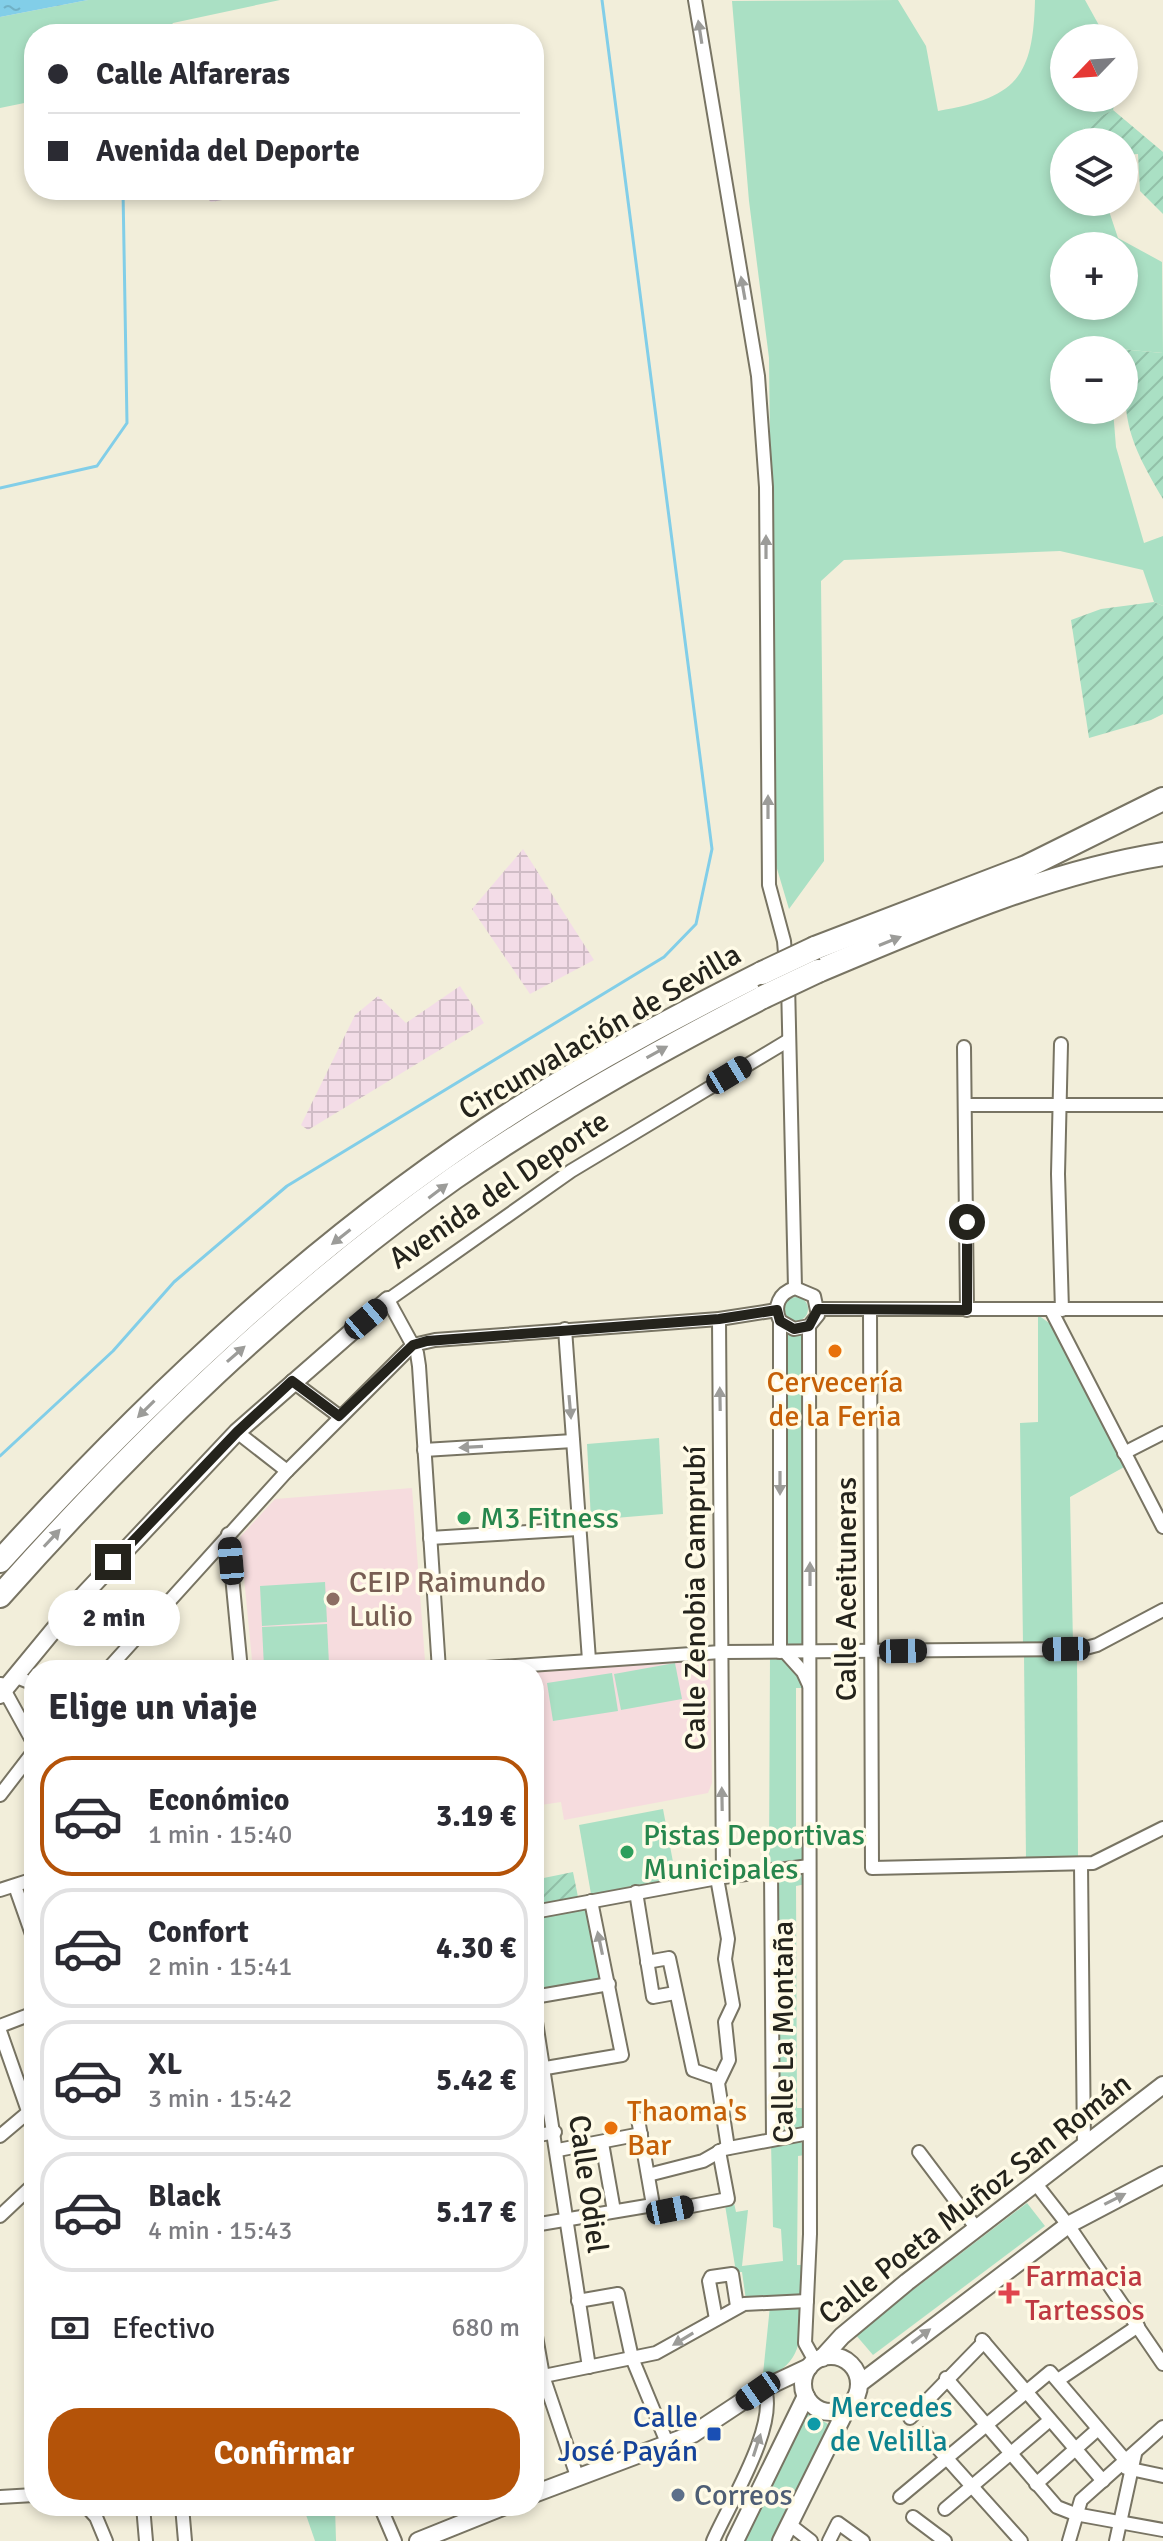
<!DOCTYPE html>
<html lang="es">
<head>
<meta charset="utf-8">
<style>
  :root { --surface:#fff; --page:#f2f2f3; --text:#2b2b33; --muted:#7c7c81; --line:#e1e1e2; --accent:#b45309 }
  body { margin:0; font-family:Signika,sans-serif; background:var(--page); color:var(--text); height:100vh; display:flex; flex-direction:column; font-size:30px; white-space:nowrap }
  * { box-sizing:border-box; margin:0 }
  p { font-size:26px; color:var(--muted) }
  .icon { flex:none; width:44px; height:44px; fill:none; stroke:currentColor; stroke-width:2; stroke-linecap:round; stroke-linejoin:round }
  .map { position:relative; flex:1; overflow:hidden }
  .details { position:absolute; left:24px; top:1660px; width:520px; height:856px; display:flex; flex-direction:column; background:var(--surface); border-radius:32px; box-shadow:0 4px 12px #0003 }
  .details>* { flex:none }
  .banner { position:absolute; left:24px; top:24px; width:520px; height:176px; border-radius:32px; box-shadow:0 4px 12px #0003; display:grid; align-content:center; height:176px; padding:0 24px; background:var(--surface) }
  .needle { width:52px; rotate:245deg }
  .controls { position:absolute; left:1050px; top:24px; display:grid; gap:16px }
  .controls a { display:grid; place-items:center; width:88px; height:88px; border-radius:50%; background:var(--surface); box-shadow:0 4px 12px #0003; font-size:40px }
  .end { position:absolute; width:36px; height:36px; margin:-18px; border:10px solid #24231c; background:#fff; box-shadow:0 0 0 4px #fff }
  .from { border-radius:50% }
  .bubble { position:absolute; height:56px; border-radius:28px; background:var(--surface); box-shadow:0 4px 12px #0003; font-size:26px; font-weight:800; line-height:56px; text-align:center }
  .car { position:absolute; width:24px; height:48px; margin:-24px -12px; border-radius:10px; box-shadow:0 0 6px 2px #0007; background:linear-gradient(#222 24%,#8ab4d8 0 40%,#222 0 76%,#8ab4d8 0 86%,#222 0) }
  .banner b { display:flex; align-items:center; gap:28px; height:76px; font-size:30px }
  .banner b+b { border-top:2px solid var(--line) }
  .banner i { width:20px; height:20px; background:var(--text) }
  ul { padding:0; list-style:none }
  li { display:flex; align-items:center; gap:24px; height:120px; margin:0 16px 12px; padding:0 8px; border:4px solid var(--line); border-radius:32px }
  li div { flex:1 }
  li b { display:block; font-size:30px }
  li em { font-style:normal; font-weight:800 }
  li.selected { border-color:var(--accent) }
  li>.icon { width:72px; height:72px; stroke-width:1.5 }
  h2 { padding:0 24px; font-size:36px; line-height:96px }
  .pay { display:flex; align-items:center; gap:20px; height:88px; padding:0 24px; font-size:30px }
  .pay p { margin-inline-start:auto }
  .button { display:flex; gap:16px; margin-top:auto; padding:16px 24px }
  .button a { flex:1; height:92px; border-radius:32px; background:var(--accent); color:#fff; font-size:32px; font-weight:800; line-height:92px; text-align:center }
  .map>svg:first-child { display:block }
</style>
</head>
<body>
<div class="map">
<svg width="1163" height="2541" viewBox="0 0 1163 2541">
  <defs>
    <pattern id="industrial-grid" width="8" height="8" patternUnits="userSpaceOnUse" patternTransform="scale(2)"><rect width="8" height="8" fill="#f3dce7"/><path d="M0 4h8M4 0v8" fill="none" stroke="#d0bcc6"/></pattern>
    <pattern id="garden-furrows" width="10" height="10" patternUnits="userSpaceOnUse" patternTransform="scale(2)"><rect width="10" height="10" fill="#aae0c4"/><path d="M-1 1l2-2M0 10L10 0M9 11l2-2" fill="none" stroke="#92c0a8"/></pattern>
    <pattern id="water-ripples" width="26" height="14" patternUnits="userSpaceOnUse" patternTransform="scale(2)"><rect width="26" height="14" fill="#82cee8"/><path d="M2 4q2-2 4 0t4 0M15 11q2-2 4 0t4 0" fill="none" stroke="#70b1c6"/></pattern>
  </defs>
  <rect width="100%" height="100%" fill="#f2eeda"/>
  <g fill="url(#industrial-grid)">
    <path d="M 163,190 L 279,190 L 211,202 L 199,191 L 165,198 Z"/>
    <path d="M 523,849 L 594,960 L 530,994 L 472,909 Z"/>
    <path d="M 460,986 L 484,1023 L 308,1130 L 301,1125 L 355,1015 L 378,996 L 406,1023 Z"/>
  </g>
  <g fill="#f6dcde">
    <path d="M 412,1488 L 425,1661 L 253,1670 L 240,1537 L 275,1499 Z"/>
    <path d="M 710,1659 L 712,1783 L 708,1793 L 564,1820 L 561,1802 L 534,1806 L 537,1671 Z"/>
  </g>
  <g fill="#aae0c4" fill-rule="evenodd">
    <path d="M 88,0 L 280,0 L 173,23 L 165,34 L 34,34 L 34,101 L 0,108 L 0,17 Z"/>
    <path d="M 898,0 L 926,46 L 938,111 C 1016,98 1033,78 1035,0 L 1085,0 L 1106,38 L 1064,38 L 1064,98 L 1116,98 L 1113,110 L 1083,126 L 1088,142 L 1064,142 L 1064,202 L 1106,202 L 1118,238 L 1162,262 L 1163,353 L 1109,348 L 1064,350 L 1064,410 L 1113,410 L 1116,447 L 1144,543 L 1163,536 L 1163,606 L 1154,602 L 1143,570 L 1060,551 L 844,560 L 821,581 L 824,861 L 789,909 L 775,862 L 769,358 L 749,201 L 732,1 ZM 1064,246 L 1124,246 L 1124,306 L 1064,306 Z"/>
    <circle cx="796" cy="1309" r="12"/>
    <path d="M 1038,1315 L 1052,1325 L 1126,1466 L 1070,1497 L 1073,1644 L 1023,1644 L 1020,1423 L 1038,1422 Z"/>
    <path d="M 781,1330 L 792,1335 L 807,1333 L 809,1649 L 783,1648 Z"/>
    <path d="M 659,1438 L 663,1514 L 591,1520 L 587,1444 Z"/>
    <path d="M 325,1582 L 327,1622 L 262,1626 L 260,1586 Z"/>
    <path d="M 327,1624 L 329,1664 L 264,1667 L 262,1627 Z"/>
    <path d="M 1077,1653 L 1078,1858 L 1026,1860 L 1024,1654 Z"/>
    <path d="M 770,1655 L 780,1655 L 797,1670 L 804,1688 L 796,1688 L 796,1843 L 804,1844 L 803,1864 L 769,1867 Z"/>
    <path d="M 675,1663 L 682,1699 L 621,1710 L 614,1674 Z"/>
    <path d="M 612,1673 L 618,1711 L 553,1721 L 547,1683 Z"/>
    <path d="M 663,1809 L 676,1878 L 591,1894 L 579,1825 Z"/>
    <path d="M 803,1871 L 806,1884 L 796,1886 L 797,2108 L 806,2108 L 806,2129 L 775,2137 L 772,1872 Z"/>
    <path d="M 588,1909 L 601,1979 L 534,1992 L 534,1919 Z"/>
    <path d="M 799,2141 L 806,2146 L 805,2155 L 798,2156 L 797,2265 L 806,2265 L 802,2295 L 746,2300 L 742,2272 L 736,2272 L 725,2205 L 734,2203 L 736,2212 L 748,2210 L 742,2266 L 783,2261 L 781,2229 L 773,2227 L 771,2143 Z"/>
    <path d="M 1027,2203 L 1045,2226 L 873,2355 L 855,2334 Z"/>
    <path d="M 802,2305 C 799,2345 803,2358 766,2380 L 763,2374 L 770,2306 Z"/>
    <path d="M 803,2410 L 830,2425 L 775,2541 L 742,2541 Z"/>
    <path d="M 303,2506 L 335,2506 L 336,2541 L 315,2541 Z"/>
  </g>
  <g fill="url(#garden-furrows)">
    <path d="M 1113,110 L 1163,152 L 1163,214 L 1140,191 L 1138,154 L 1124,155 L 1124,142 L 1093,142 L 1082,126 Z"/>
    <path d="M 1108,348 L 1163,353 L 1163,499 C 1126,436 1124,423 1124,350 Z"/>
    <path d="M 1154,602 L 1163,606 L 1163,714 L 1151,720 L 1089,738 L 1071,620 L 1101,609 Z"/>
    <path d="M 573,1872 L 578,1897 L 534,1904 L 534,1880 Z"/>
  </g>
  <path fill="url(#water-ripples)" d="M 0,0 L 88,0 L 0,17 Z"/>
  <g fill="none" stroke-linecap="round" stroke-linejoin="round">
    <g stroke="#82cee8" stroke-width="3">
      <path d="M 0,488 L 97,466 L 127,423 L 123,190"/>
      <path d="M 0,1456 L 113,1351 L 174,1282 L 287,1186 L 664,957 L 696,924 L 712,849 L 602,0"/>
    </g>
    <defs>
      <g id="street">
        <path d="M 695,0 L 758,376 L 766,487 L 769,885 L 784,941 L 786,965"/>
        <path d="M 788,983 L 795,1288"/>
        <path d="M 1061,1044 L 1058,1174 L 1062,1310"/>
        <path d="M 964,1047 L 967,1310"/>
        <path d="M 967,1105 L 1163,1105"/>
        <path d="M 818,1309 L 1163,1309"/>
        <path d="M 870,1310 L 872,1868 L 1093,1863 L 1163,1828"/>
        <path d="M 1051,1310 L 1163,1527"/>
        <path d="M 719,1319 L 723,1877"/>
        <path d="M 809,1326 L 810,2234 L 805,2343 L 815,2361"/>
        <path d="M 565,1329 L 589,1660"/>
        <path d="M 292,1381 L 339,1416"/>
        <path d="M 237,1432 L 287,1471"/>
        <path d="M 424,1450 L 573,1441"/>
        <path d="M 1124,1453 L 1163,1433"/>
        <path d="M 228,1534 L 241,1670"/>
        <path d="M 430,1538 L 578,1529"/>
        <path d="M 780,1652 L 780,1321 C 773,1306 779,1293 795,1288 L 814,1296 L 818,1315 L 809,1326 L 794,1329 L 780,1321"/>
        <path d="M 785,1652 L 803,1672 L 809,1685"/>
        <path d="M 107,1670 L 287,1471 L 413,1345 L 435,1340 L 719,1319 L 777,1310"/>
        <path d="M 439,1670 L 419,1366 L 417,1353 L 388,1300 L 571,1171 L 789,1040"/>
        <path d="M 457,1670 L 721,1652 L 1082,1649 L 1097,1645 L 1163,1610"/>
        <path d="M 14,1676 L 34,1684"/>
        <path d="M 1,1684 L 34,1744"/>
        <path d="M 0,1795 L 34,1751"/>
        <path d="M 1081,1865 L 1084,2147"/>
        <path d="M 771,1870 L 773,2139"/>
        <path d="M 717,1878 L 728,1939 L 725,1959 L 733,2005 L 725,2022 L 729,2060 L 718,2083 L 728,2148"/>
        <path d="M 15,1886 L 34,1940"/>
        <path d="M 0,1890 L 34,1879"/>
        <path d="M 636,1892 L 653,1997 L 675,1993"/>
        <path d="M 534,1912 L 723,1877 L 809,1866"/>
        <path d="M 647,1962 L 669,1958 L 693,2070 L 719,2079"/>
        <path d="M 534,1997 L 609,1984"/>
        <path d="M 534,2009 L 589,2367"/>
        <path d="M 0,2026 L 34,2013"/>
        <path d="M 0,2031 L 34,2128"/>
        <path d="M 534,2070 L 622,2055 L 591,1901"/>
        <path d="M 638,2119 L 653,2205"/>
        <path d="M 0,2136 L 32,2109"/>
        <path d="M 534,2136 L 555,2132"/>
        <path d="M 602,2143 L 614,2211"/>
        <path d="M 558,2150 L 641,2134"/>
        <path d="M 919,2152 L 977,2229"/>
        <path d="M 648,2175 L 703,2161 L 724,2149 L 809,2133"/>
        <path d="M 1036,2184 L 1068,2225 L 1163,2364"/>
        <path d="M 653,2205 L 660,2212 L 728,2199 L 719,2151"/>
        <path d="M 0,2216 L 34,2184"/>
        <path d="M 534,2225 L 653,2205"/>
        <path d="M 578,2301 L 618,2294 L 632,2358 L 668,2445"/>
        <path d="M 716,2319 L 709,2281 L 711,2277 L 732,2274 L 737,2306"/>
        <path d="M 534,2325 L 543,2376 L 578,2479"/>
        <path d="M 982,2340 L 1103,2481"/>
        <path d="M 534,2378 L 656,2353 L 744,2304 L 807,2301"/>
        <path d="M 946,2378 L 1057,2507 L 1075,2514 L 1163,2530"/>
        <path d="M 1058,2380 L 1138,2326"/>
        <path d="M 910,2418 L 984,2342"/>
        <path d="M 925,2434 L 1021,2541"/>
        <path d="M 1126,2468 L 1163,2476"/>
        <path d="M 1036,2484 L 1098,2429"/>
        <path d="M 0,2497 L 34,2495"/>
        <path d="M 900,2497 L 1050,2372 L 1126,2461"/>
        <path d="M 86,2506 L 96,2517 L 106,2541"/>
        <path d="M 143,2506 L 146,2541"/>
        <path d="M 182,2506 L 185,2541"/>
        <path d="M 380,2506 L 395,2541"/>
        <path d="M 945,2509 L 1050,2420"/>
        <path d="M 913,2517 L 945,2541"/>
        <path d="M 789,2524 L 811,2541"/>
        <path d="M 713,2541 C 728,2506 780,2424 764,2387"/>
        <path d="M 829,2541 L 838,2523 L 863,2541"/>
        <path d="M 1069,2541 L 1081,2500 L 1163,2427"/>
        <path d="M 1116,2541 L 1135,2454"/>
      </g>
      <g id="secondary">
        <path d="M 0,1695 L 75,1604 L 237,1432 L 388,1300"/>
        <circle cx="831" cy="2384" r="28"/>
        <path d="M 822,2358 L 842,2336 L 907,2282 L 1163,2085"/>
        <path d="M 859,2384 L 1068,2225 L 1163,2175"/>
        <path d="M 534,2494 L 693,2434 L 758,2391 L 809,2367"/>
        <path d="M 418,2541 L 505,2506"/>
        <path d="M 735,2541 L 806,2396"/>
        <path d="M 781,2541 L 847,2408"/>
      </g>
      <g id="highway">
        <path d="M 815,948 L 1026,867 L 1163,799"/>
        <path d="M 818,971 C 928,925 1044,873 1163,854"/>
        <path d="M 0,1561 C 155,1391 324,1232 519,1108 C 597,1058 679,1015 762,973"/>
        <path d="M 0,1596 C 137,1442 285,1298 454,1178 C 552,1110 657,1052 763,997"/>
      </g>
    </defs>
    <use href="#street" stroke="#787463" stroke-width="16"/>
    <use href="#secondary" stroke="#787463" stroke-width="20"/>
    <use href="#highway" stroke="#787463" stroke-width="26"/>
    <use href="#street" stroke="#fff" stroke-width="12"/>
    <use href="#secondary" stroke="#fff" stroke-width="16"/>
    <use href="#highway" stroke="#fff" stroke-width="22"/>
    <defs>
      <g id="highway-bridge">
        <path d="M 762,973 L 815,948"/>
        <path d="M 763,997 L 818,971"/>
      </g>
    </defs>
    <use href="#highway-bridge" stroke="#787463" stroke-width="26" stroke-linecap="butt"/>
    <use href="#highway-bridge" stroke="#fff" stroke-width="22"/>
  </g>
  <defs><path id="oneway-solid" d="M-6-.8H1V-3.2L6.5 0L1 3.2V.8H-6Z" transform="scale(2)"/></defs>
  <g fill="#9c9c99">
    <use href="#oneway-solid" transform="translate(700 32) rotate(-99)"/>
    <use href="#oneway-solid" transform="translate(743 288) rotate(-100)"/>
    <use href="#oneway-solid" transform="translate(766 547) rotate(-90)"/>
    <use href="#oneway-solid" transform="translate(768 807) rotate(-90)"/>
    <use href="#oneway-solid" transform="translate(890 941) rotate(-22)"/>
    <use href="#oneway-solid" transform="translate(657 1052) rotate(-29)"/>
    <use href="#oneway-solid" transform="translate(438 1191) rotate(-37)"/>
    <use href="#oneway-solid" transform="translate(341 1237) rotate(142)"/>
    <use href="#oneway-solid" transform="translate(236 1354) rotate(-41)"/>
    <use href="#oneway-solid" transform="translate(720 1399) rotate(-91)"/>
    <use href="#oneway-solid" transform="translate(570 1407) rotate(85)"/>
    <use href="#oneway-solid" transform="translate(146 1409) rotate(135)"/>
    <use href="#oneway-solid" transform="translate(471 1447) rotate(177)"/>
    <use href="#oneway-solid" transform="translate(780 1483) rotate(90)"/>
    <use href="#oneway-solid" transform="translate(52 1538) rotate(-47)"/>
    <use href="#oneway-solid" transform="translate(810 1574) rotate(-90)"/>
    <use href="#oneway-solid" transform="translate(722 1799) rotate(-91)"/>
    <use href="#oneway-solid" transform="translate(600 1943) rotate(-102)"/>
    <use href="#oneway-solid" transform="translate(1115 2199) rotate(-27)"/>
    <use href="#oneway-solid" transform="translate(921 2336) rotate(-37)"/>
    <use href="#oneway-solid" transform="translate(683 2339) rotate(149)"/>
    <use href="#oneway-solid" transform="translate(757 2445) rotate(-72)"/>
  </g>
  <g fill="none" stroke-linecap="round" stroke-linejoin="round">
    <path stroke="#24231c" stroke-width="10" d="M 113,1562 L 237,1432 L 292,1381 L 339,1416 L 413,1345 L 427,1341 L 719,1319 L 777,1310 L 780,1321 L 794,1329 L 809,1326 L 818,1309 L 967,1310 L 967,1222"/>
  </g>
  <g fill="#e8710a" stroke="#fffbe7" stroke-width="3">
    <circle cx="835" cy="1351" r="8"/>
    <circle cx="611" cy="2128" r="8"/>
  </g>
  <g fill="#2e9e5b" stroke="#fffbe7" stroke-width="3">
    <circle cx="464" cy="1518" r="8"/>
    <circle cx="627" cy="1852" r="8"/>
  </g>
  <circle fill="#8d6e63" stroke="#fffbe7" stroke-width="3" cx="333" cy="1599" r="8"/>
  <path fill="#e0444e" stroke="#fffbe7" stroke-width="3" d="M1005 2281h8v8h8v8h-8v8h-8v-8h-8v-8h8z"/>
  <circle fill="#0f9aa8" stroke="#fffbe7" stroke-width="3" cx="814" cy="2424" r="8"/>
  <rect fill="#1a4fb4" stroke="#fffbe7" stroke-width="3" x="706" y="2426" width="16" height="16" rx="4"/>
  <circle fill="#5c6f8a" stroke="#fffbe7" stroke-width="3" cx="678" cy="2495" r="8"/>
  <g text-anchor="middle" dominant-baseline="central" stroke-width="7" stroke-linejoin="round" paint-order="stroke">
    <g font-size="30" fill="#24231c" stroke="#fffbe7">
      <text transform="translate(600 1032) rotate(-30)">Circunvalación de Sevilla</text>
      <text transform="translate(499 1190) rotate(-34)">Avenida del Deporte</text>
      <text transform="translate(846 1589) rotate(-90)">Calle Aceituneras</text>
      <text transform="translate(695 1598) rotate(-90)">Calle Zenobia Camprubí</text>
      <text transform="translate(783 2032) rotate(-90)">Calle La Montaña</text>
      <text transform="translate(588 2184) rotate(82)">Calle Odiel</text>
      <text transform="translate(975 2199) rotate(-38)">Calle Poeta Muñoz San Román</text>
    </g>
    <g font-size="30" fill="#c56008" stroke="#fffbe7">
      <text x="835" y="1382">Cervecería<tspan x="835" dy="34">de la Feria</tspan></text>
      <text x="627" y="2111" text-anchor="start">Thaoma's<tspan x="627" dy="34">Bar</tspan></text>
    </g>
    <g font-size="30" fill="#27864d" stroke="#fffbe7" text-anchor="start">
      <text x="480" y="1518">M3 Fitness</text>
      <text x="643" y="1835">Pistas Deportivas<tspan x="643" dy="34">Municipales</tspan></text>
    </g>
    <g font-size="30" fill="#785e54" stroke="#fffbe7" text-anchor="start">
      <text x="349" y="1582">CEIP Raimundo<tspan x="349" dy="34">Lulio</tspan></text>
    </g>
    <g font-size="30" fill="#be3a42" stroke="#fffbe7" text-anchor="start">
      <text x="1025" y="2276">Farmacia<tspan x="1025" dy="34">Tartessos</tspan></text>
    </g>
    <g font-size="30" fill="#0d838f" stroke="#fffbe7" text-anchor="start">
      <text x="830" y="2407">Mercedes<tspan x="830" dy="34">de Velilla</tspan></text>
    </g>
    <g font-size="30" fill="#164399" stroke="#fffbe7" text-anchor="end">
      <text x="698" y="2417">Calle<tspan x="698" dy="34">José Payán</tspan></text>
    </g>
    <g font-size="30" fill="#4e5e75" stroke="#fffbe7" text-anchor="start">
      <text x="694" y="2495">Correos</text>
    </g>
  </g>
</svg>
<div class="controls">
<a><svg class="needle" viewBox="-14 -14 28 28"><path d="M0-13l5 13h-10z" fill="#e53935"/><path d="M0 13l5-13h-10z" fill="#7c7c81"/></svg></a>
<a><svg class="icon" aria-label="layers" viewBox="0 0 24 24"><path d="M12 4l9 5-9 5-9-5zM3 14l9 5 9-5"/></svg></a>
<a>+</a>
<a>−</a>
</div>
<i class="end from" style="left:967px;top:1222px"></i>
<i class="end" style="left:113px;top:1562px"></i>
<div class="bubble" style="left:48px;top:1590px;width:132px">2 min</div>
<i class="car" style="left:729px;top:1075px;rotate:59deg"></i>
<i class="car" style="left:366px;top:1319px;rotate:50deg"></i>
<i class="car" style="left:231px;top:1561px;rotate:355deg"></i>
<i class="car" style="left:1066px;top:1649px;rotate:269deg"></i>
<i class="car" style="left:903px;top:1651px;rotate:89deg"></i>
<i class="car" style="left:670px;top:2210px;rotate:79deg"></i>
<i class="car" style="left:758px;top:2391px;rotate:235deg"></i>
<div class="banner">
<b><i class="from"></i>Calle Alfareras</b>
<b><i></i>Avenida del Deporte</b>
</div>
<section class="details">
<h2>Elige un viaje</h2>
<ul>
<li class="selected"><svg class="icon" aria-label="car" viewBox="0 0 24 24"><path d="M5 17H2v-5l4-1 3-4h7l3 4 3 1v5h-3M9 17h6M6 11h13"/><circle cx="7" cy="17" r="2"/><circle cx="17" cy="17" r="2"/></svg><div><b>Económico</b><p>1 min · 15:40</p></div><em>3.19 €</em></li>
<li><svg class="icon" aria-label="car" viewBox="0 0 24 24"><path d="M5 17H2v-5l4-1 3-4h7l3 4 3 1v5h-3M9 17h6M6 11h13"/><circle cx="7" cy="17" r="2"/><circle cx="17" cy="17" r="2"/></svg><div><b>Confort</b><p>2 min · 15:41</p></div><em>4.30 €</em></li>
<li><svg class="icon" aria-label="car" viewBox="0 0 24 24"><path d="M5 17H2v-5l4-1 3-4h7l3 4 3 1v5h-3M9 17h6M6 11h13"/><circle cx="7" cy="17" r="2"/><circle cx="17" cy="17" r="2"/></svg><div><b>XL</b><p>3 min · 15:42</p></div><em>5.42 €</em></li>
<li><svg class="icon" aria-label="car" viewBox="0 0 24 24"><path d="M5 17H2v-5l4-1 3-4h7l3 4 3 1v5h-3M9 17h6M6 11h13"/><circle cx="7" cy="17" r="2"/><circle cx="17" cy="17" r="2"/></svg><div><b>Black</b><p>4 min · 15:43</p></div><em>5.17 €</em></li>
</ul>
<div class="pay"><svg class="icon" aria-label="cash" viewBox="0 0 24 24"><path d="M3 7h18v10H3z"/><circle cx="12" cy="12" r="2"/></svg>Efectivo<p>680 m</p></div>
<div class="button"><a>Confirmar</a></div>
</section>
</div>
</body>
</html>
